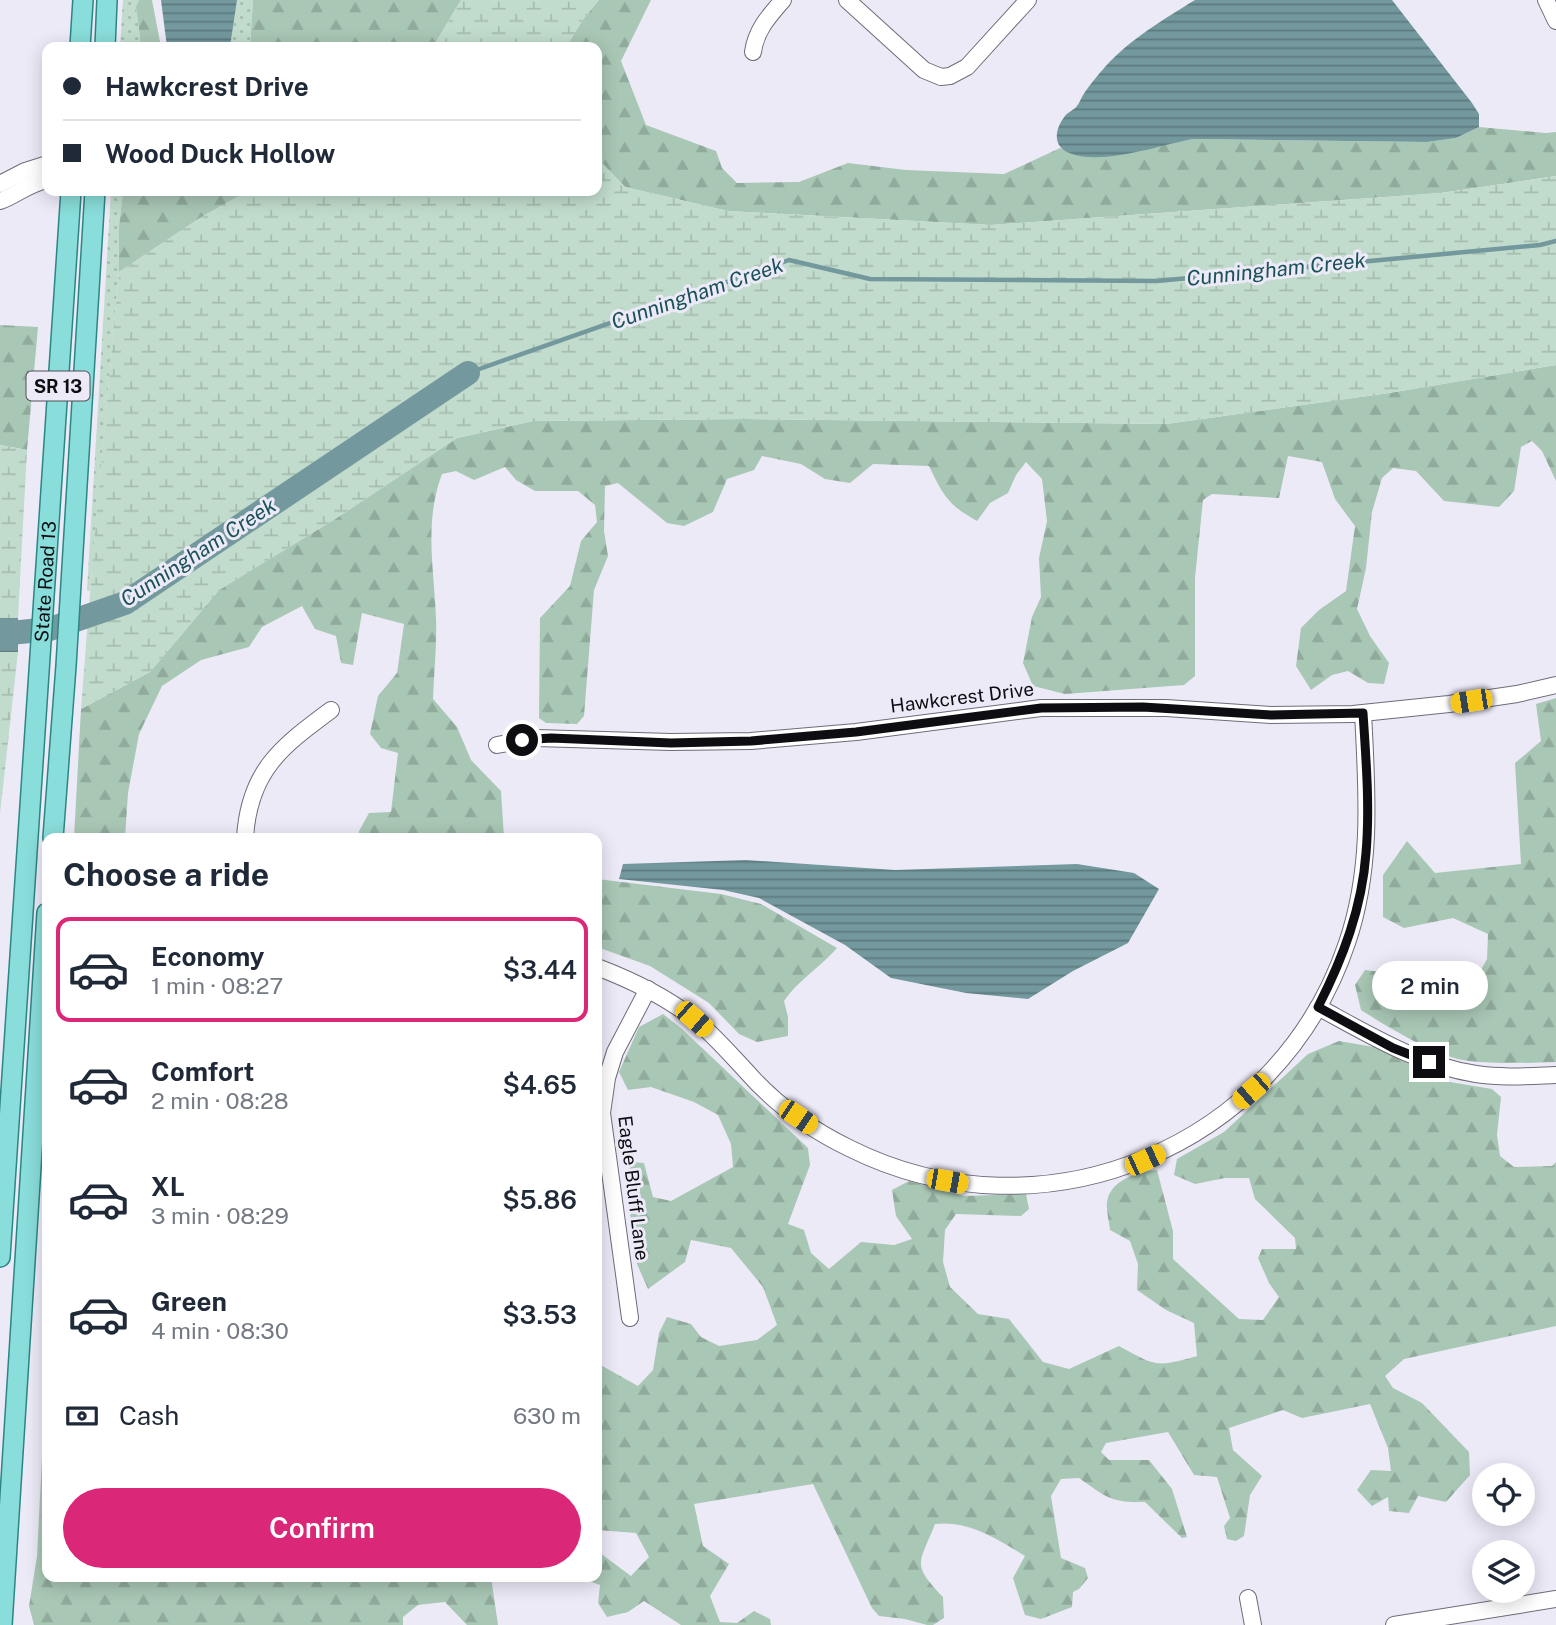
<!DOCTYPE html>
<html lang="en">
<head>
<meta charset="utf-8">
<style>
  :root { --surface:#fff; --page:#f6f6f7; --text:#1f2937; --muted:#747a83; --line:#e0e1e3; --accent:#db2777 }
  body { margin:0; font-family:"Public Sans",sans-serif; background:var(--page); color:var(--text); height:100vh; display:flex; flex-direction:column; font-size:26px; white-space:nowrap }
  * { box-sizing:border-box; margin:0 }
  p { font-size:23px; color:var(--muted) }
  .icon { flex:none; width:38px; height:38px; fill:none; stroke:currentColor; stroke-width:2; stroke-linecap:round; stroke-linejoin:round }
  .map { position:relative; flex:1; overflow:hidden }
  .side { position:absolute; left:42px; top:833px; width:560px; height:749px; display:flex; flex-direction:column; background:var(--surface); border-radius:14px; box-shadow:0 4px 18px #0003 }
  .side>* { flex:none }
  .guide { position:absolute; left:42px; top:42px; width:560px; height:154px; border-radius:14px; box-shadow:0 4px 18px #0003; display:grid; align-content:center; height:154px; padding:0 21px; background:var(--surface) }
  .buttons { position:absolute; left:1472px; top:1463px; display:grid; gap:14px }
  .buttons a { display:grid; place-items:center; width:63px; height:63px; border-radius:50%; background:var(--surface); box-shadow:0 4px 18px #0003; font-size:35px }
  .end { position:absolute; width:32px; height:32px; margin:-16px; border:9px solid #0e0d11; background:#fff; box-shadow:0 0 0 4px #fff }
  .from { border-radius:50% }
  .bubble { position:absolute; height:49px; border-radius:24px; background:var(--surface); box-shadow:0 4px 18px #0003; font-size:23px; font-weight:600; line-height:49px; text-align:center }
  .car { position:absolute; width:21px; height:42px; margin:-21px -10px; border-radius:9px; box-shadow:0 0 5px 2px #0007; background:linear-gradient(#f5c518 24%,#345 0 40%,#f5c518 0 76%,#345 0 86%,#f5c518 0) }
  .guide b { display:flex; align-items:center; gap:24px; height:66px; font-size:26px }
  .guide b+b { border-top:2px solid var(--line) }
  .guide i { width:18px; height:18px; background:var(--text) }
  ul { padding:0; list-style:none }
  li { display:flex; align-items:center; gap:21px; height:105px; margin:0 14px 10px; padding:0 7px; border:4px solid transparent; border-radius:14px }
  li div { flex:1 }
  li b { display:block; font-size:26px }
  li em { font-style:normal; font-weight:600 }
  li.selected { border-color:var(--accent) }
  li>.icon { width:63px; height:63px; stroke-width:1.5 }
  h2 { padding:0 21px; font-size:32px; line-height:84px }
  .pay { display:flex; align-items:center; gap:18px; height:77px; padding:0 21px; font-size:26px }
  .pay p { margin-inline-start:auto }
  .button { display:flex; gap:14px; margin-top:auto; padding:14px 21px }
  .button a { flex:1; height:80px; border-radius:42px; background:var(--accent); color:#fff; font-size:28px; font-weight:600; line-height:80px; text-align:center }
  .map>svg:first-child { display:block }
</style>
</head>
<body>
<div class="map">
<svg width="1556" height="1625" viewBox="0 0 1556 1625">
  <defs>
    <pattern id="grass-dots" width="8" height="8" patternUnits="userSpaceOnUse" patternTransform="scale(1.75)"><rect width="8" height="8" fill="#c1dccc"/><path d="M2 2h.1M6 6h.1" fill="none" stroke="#a5bcae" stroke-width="1.8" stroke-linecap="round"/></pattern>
    <pattern id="forest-firs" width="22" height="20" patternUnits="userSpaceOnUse" patternTransform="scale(1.75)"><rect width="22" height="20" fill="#a9c7b5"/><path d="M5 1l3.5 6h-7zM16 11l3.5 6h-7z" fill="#90aa9b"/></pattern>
    <pattern id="wetland-marsh" width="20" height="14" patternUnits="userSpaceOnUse" patternTransform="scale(1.75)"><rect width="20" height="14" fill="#c1dccc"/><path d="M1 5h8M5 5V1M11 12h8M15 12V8" fill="none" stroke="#a5bcae"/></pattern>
    <pattern id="water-rules" width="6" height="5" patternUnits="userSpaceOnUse" patternTransform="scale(1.75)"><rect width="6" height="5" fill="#73989d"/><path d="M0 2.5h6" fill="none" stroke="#5d7a7f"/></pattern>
  </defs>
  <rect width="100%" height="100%" fill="#edeaf8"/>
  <g fill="url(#grass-dots)">
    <path d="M 123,0 L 139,0 L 136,6 L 141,47 L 120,47 Z"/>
    <path d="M 237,0 L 253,0 L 250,47 L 230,47 Z"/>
    <path d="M 111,191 L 123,191 L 119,226 L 119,272 L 90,591 L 87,590 Z"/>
  </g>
  <g fill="url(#forest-firs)">
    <path d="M 139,0 L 152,0 L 161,47 L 141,47 L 136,6 Z"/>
    <path d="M 253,0 L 461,0 L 433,47 L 250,47 Z"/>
    <path d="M 599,0 L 651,0 L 621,61 L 646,125 L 716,151 L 722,168 L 737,183 L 799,182 L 848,163 L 906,170 L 1004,174 L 1060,148 C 1094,166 1156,145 1193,139 L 1427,142 L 1456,138 L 1479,127 L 1546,133 L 1556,132 L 1556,176 L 1441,193 L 991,225 L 728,211 L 625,187 L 597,158 L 597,47 L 566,47 L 584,18 Z"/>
    <path d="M 123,191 L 248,191 L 200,218 L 119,272 L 119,226 Z"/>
    <path d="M 0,325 L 38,327 L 27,450 L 0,445 Z"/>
    <path d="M 1556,365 L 1556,481 L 1542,451 L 1532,441 L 1521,447 L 1514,491 L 1499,507 L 1444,501 L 1416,471 L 1393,468 L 1382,478 L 1372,512 L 1366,568 L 1357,609 L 1370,636 L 1389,663 L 1384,684 L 1368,683 L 1348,671 L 1332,675 L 1311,690 L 1296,666 L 1301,628 L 1319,610 L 1346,591 L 1355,526 L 1335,499 L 1322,462 L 1288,456 L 1279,498 L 1212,494 L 1203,500 L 1195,578 L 1195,676 L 1184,685 L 1065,694 L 1033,686 L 1023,663 L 1032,617 L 1041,597 L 1039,558 L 1047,521 L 1042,479 L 1026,462 L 1016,475 L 1008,493 L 990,503 L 977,521 C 948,505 943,495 929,466 L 873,464 L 850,483 L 825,479 L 801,464 L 762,456 L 754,470 L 727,479 L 713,512 L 684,526 L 667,523 L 618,483 L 605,486 L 604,531 L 608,556 L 594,590 L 584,716 L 577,724 L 546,723 L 539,718 L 540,618 L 570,586 L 581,541 L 597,522 L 595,505 L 578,491 L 535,491 L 516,480 L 505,467 L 474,480 L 456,471 L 442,474 C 424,522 434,568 436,618 C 437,645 434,672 433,699 L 457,727 L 471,760 L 501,791 L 504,838 L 358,838 L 359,831 L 369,813 L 391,812 L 398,753 L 381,748 L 370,734 L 378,696 L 397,673 L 404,624 L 362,613 L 353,665 L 341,663 L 336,636 L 315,629 L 302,606 L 262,627 L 249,647 L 201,660 L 162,686 L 139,734 L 128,793 L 125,838 L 74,838 L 81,709 L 150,672 L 219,590 L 335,519 L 457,438 L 533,421 L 747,419 L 1166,424 L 1389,393 Z"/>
    <path d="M 1556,698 L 1556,1062 C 1527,1063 1498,1064 1469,1061 C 1435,1057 1390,1028 1361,1010 L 1355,985 L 1365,970 L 1382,972 L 1402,999 L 1425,1000 L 1476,979 L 1487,959 L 1488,934 L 1453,918 L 1404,928 L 1383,917 L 1383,875 L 1407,841 L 1435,873 L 1521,864 L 1515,763 L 1541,741 L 1536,704 Z"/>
    <path d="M 597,879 L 721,894 L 761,904 L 837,948 C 821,967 798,980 784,1001 L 788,1017 L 788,1036 L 757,1042 L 739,1034 L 709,1003 L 650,966 L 597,947 Z"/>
    <path d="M 663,1014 L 681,1028 L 808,1148 L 810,1165 L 788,1224 L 804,1230 L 811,1253 L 829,1269 L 861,1242 L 894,1245 L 912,1239 L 896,1216 L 892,1190 L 909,1181 L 965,1196 L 1026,1194 L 1029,1209 L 1021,1216 L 956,1214 L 945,1230 L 943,1262 L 950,1287 L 978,1314 L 1009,1319 L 1043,1362 L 1069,1369 L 1119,1346 C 1156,1366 1155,1368 1197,1356 L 1194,1323 L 1166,1310 L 1137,1290 L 1138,1264 L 1130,1241 L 1110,1230 C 1109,1221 1106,1210 1107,1202 C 1110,1180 1139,1171 1157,1170 L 1173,1231 L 1173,1259 L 1239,1319 L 1263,1320 L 1279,1297 L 1269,1283 L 1258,1258 L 1262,1249 L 1296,1249 L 1295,1238 L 1255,1199 L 1249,1178 L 1225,1178 L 1195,1184 L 1174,1175 L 1177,1159 L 1224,1132 L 1308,1054 L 1339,1041 L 1374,1047 L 1444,1081 L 1492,1089 L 1501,1097 L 1497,1135 L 1500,1156 L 1514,1167 L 1552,1166 L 1556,1162 L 1556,1326 L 1404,1359 L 1385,1376 L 1393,1388 L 1422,1403 L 1469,1452 L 1470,1475 L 1446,1502 L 1418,1496 L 1409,1513 L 1389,1511 L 1388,1497 L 1372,1506 L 1357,1490 L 1371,1470 L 1391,1471 L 1388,1448 L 1370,1404 L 1302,1418 L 1283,1410 L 1229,1428 L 1233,1450 L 1262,1476 L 1250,1495 L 1244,1536 L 1236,1541 L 1227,1539 L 1224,1526 L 1230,1518 L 1217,1477 L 1194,1475 L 1168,1432 L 1106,1443 L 1101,1452 L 1109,1460 L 1149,1460 L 1172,1489 L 1187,1537 L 1182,1538 L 1145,1502 C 1111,1503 1106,1497 1079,1478 L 1061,1479 L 1051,1496 L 1061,1558 L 1085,1568 L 1088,1578 L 1079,1589 L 1073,1592 L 1072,1607 L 1041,1619 L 1025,1615 L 1013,1578 L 1025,1556 C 997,1539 969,1520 935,1524 C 919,1565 911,1563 943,1597 L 944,1618 L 933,1625 L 927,1625 L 905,1619 L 879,1616 L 872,1608 L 813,1484 L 694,1504 L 703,1546 L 729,1564 L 710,1596 L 720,1622 L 737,1623 L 754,1611 L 770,1619 L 771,1625 L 681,1625 L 644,1601 L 628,1612 L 607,1617 L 598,1603 L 600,1585 L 589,1581 L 589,1577 L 597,1577 L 597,1557 L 600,1553 L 631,1576 L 649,1557 L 636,1533 L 597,1530 L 597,1363 L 638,1386 L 653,1370 L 659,1333 L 667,1317 L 691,1324 L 701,1337 L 719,1346 L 757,1340 L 777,1325 L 763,1287 L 731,1248 L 691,1240 L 685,1262 L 648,1289 L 637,1264 L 625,1176 L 633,1162 L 644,1163 L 653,1197 L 671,1201 L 733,1167 L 731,1144 L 718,1115 L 694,1102 L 651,1087 L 628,1090 L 619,1072 L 639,1027 Z"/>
    <path d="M 47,1359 L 47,1577 L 491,1577 L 498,1625 L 467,1625 L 445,1602 L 418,1605 L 403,1617 L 403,1625 L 34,1625 L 29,1606 L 37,1556 Z"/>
  </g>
  <g fill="url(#wetland-marsh)">
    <path d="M 461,0 L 599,0 L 584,18 L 566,47 L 433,47 Z"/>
    <path d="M 597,158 L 625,187 L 728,211 L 991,225 L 1441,193 L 1556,176 L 1556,365 L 1389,393 L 1166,424 L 747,419 L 533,421 L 457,438 L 335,519 L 219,590 L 150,672 L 81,709 L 93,555 L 119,272 L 200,218 L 248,191 L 597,191 Z"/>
    <path d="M 0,445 L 27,450 L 18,618 L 0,618 Z"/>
    <path d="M 0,652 L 18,652 L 0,814 Z"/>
  </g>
  <g fill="url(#water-rules)">
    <path d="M 161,0 L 237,0 L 230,47 L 167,47 Z"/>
    <path d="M 1195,0 L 1392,0 L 1472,103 L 1479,114 L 1479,127 L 1456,138 L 1427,142 L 1193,139 C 1160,145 1104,165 1072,154 C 1052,148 1054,130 1065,116 C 1068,112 1074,110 1077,106 C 1080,102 1082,96 1085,92 C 1091,83 1098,75 1105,67 C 1129,40 1164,19 1195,0 Z"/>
    <rect x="0" y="618" width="18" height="34"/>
    <path d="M 746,860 L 895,870 L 1077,864 L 1134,873 L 1159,889 L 1128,943 L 1073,971 L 1028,999 L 966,993 L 891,978 L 845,945 L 759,898 L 723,890 L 619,879 L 623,864 Z"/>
  </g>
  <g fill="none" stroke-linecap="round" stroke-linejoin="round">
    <path stroke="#73989d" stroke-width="4.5" d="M 468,373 L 789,260 L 870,279 L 1157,281 L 1540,245 L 1556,241"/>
    <path stroke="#73989d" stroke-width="24" d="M 0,634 L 50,629 L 125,603 L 468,373"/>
    <defs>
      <g id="minor">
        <path d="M 847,0 L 924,70 L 941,77 L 950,76 L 967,67 L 1028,0"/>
        <path d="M 1546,0 L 1556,21"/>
        <path d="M 753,52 C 756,30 769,16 783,0"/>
        <path d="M 0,184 L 25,171 L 47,164"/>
        <path d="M 0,201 C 17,195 29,183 47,180"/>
        <path d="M 497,745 L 536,738 L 671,742 L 751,741 L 856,732 L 1041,708 L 1166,708 L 1271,715 L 1353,714 L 1449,704 L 1517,694 L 1556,685"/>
        <path d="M 245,838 C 249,771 281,747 331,710"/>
        <path d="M 597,967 C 631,980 665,996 694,1019 C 714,1035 730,1054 747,1072 C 775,1104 812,1130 849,1148 C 1042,1245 1278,1148 1347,943 C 1373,867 1367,791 1363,713"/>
        <path d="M 1318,1007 C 1368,1034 1418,1065 1476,1074 C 1502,1078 1529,1076 1556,1075"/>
        <path d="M 630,1318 L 602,1113 L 607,1078 L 615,1052 L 648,989"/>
        <path d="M 1248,1598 L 1253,1625"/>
        <path d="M 1394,1625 L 1556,1599"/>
      </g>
      <g id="major">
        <path d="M 80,47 L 83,0"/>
        <path d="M 105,47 L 107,0"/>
        <path d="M 53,838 L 66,666 L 95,191"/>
        <path id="s1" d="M 0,1257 L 71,191"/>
        <path d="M 2,1625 L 47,913"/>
      </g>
    </defs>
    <use href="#minor" stroke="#6f6c79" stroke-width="18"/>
    <use href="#major" stroke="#2b8684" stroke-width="22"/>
    <use href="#minor" stroke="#fff" stroke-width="16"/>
    <use href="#major" stroke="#89ddda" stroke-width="19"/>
  </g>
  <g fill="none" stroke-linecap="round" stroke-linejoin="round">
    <path stroke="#0e0d11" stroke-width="9" d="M 522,740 L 551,738 L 671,743 L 751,741 L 856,732 L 1041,708 L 1143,707 L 1271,715 L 1363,713 C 1366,759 1370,807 1366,853 C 1362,908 1343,958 1318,1007 L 1393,1048 L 1429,1062"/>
  </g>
  <g text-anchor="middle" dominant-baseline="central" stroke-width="6" stroke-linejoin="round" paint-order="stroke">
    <rect fill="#edeaf8" stroke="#514f56" stroke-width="2" x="26.5" y="371.5" width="63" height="29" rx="5"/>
    <g font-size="18" font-weight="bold" fill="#0e0d11">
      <text x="58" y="386">SR 13</text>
    </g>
    <g font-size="19" fill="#0e0d11" stroke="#edeaf8">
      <text stroke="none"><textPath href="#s1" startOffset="677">State Road 13</textPath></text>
      <text transform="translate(962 697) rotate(-7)">Hawkcrest Drive</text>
      <text transform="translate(634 1188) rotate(83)">Eagle Bluff Lane</text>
    </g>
    <g font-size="21" font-style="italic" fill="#1b5158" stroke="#edeaf8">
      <text transform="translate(1276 269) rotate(-6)">Cunningham Creek</text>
      <text transform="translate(697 293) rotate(-19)">Cunningham Creek</text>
      <text transform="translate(198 552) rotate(-33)">Cunningham Creek</text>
    </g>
  </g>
</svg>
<div class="buttons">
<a><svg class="icon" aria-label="locate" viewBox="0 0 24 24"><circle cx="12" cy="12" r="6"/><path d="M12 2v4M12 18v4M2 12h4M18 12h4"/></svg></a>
<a><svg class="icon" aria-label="layers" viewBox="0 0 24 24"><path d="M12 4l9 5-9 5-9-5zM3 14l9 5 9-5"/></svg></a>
</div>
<i class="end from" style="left:522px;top:740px"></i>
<i class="end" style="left:1429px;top:1062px"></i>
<div class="bubble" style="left:1372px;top:961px;width:116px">2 min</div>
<i class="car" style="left:1471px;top:701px;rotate:261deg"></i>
<i class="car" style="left:694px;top:1019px;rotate:131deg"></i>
<i class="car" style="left:1251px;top:1091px;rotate:229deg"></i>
<i class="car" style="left:798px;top:1117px;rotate:124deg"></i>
<i class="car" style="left:1145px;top:1160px;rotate:65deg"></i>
<i class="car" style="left:947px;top:1181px;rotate:100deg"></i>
<div class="guide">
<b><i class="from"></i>Hawkcrest Drive</b>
<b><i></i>Wood Duck Hollow</b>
</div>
<section class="side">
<h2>Choose a ride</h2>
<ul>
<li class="selected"><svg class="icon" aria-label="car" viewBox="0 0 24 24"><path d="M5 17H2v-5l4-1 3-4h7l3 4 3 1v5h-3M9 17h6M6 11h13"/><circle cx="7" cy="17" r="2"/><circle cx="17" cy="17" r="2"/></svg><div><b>Economy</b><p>1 min · 08:27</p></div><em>$3.44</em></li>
<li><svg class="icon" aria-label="car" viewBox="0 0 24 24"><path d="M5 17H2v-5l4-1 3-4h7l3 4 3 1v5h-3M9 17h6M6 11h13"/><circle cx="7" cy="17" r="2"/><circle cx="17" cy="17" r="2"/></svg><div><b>Comfort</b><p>2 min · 08:28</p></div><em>$4.65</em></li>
<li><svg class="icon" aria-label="car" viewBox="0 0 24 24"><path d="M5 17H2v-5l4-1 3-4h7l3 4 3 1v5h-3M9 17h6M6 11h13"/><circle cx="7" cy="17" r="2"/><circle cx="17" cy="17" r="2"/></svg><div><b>XL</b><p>3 min · 08:29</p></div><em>$5.86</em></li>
<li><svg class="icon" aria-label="car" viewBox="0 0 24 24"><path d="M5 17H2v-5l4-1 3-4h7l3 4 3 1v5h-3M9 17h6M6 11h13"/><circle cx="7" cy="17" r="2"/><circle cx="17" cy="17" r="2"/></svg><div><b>Green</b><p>4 min · 08:30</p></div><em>$3.53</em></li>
</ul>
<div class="pay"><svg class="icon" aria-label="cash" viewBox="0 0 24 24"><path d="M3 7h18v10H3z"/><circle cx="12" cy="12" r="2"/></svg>Cash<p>630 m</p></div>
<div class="button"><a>Confirm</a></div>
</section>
</div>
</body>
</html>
